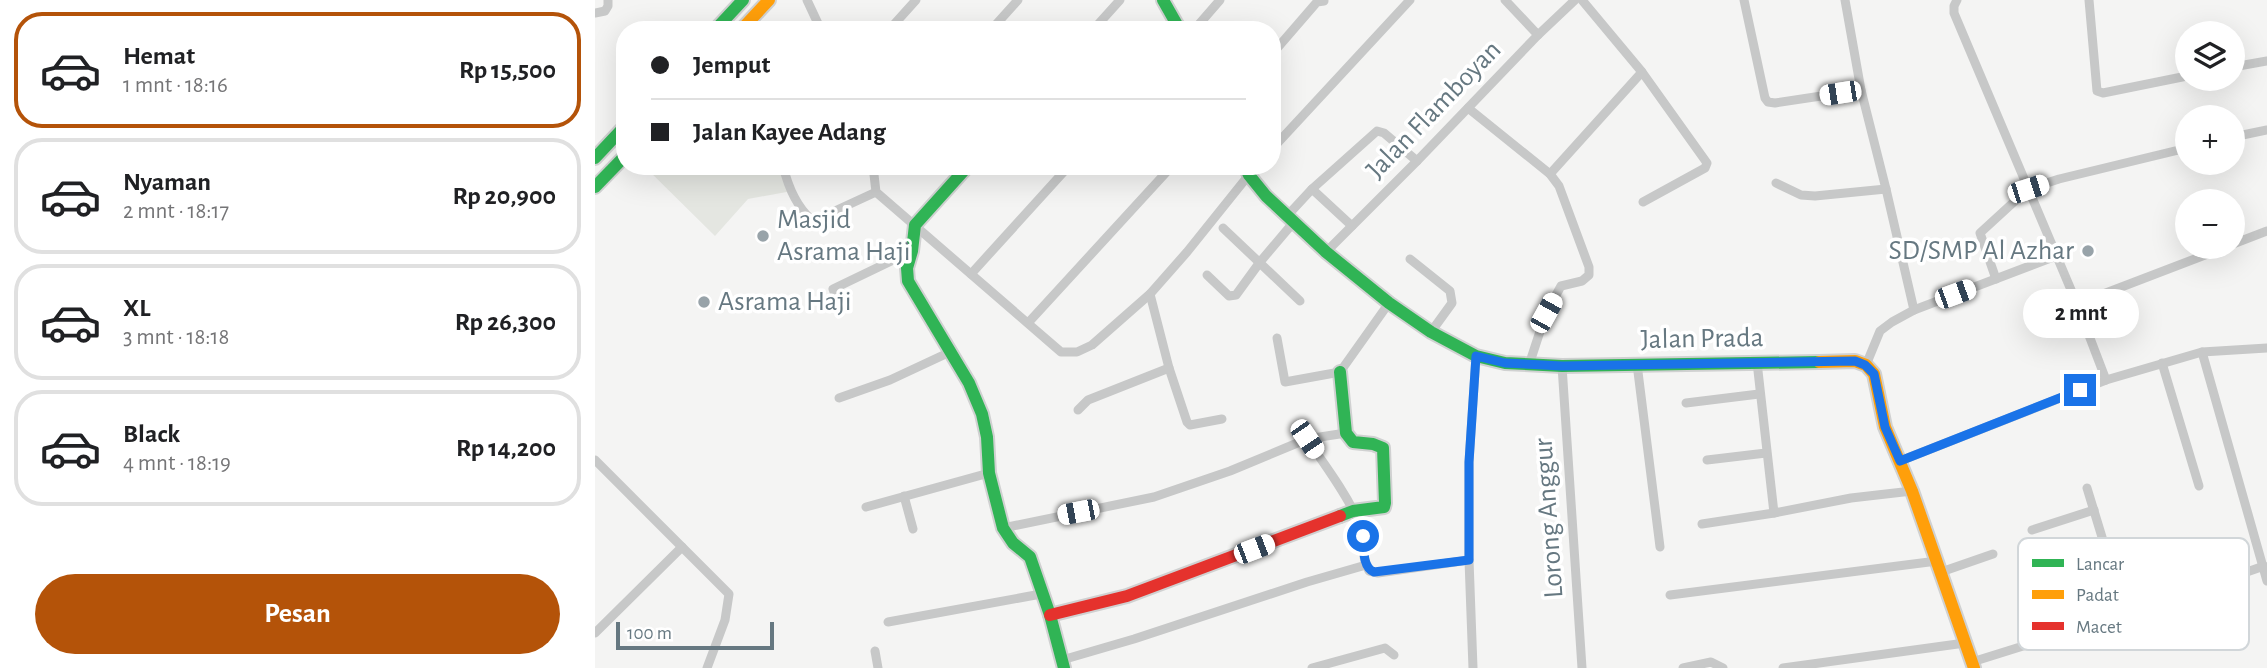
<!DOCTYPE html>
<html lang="id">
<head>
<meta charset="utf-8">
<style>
  :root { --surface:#fff; --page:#f2f2f2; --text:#202124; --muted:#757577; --line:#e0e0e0; --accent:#b45309 }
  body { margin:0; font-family:"Alegreya Sans",sans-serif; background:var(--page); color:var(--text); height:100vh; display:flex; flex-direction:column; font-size:26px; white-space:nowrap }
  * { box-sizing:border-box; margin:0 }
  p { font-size:23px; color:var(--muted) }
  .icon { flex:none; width:38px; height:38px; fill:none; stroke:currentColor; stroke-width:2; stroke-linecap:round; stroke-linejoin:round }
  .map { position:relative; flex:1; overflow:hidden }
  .details { display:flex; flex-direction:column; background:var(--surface); width:595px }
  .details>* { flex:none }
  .banner { position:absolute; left:21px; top:21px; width:665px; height:154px; border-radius:28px; box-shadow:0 7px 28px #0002; display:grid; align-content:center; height:154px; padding:0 35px; background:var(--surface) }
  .buttons { position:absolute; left:1580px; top:21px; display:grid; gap:14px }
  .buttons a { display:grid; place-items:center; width:70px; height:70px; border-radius:50%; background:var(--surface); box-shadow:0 7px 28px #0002; font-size:35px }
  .scale { position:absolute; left:21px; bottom:18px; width:158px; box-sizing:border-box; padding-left:7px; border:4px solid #667881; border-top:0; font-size:19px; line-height:24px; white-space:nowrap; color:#667881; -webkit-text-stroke:5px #fff; paint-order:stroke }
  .end { position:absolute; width:32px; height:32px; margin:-16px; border:9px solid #1a73e8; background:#fff; box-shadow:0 0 0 4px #fff }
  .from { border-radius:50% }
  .bubble { position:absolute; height:49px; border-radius:24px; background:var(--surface); box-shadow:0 7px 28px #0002; font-size:23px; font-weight:600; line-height:49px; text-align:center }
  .car { position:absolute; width:21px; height:42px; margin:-21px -10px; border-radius:9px; box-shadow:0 0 5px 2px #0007; background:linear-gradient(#fff 24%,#345 0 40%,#fff 0 76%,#345 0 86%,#fff 0) }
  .banner b { display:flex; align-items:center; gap:24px; height:66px; font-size:26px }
  .banner b+b { border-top:2px solid var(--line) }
  .banner i { width:18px; height:18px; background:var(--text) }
  ul { padding:12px 0 0; list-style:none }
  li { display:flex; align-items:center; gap:21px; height:116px; margin:0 14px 10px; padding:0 21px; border:4px solid var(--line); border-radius:28px }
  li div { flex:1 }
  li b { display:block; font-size:26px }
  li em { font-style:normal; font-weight:600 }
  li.on { border-color:var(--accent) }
  li>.icon { width:63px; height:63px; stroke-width:1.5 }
  .button { display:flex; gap:14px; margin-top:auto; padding:14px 35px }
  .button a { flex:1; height:80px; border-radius:42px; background:var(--accent); color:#fff; font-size:28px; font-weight:600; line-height:80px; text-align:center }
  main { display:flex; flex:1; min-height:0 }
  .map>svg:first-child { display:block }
</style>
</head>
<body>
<main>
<section class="details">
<ul>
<li class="on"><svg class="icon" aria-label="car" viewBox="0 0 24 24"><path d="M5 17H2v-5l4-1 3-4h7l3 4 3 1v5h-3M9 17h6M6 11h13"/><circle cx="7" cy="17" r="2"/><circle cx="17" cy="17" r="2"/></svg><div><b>Hemat</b><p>1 mnt · 18:16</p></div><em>Rp 15,500</em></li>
<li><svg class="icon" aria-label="car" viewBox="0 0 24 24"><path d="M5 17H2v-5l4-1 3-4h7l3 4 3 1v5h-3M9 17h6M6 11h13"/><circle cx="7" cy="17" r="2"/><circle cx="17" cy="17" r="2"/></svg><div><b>Nyaman</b><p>2 mnt · 18:17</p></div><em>Rp 20,900</em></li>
<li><svg class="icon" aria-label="car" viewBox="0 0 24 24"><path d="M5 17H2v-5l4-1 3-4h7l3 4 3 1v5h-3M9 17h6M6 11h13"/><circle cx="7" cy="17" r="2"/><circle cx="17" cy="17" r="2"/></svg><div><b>XL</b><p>3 mnt · 18:18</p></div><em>Rp 26,300</em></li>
<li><svg class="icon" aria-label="car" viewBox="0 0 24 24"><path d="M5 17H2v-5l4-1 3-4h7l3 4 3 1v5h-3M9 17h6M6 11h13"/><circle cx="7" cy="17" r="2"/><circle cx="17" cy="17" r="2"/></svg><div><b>Black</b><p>4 mnt · 18:19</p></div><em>Rp 14,200</em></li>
</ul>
<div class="button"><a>Pesan</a></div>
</section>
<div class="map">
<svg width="1672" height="668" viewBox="0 0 1672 668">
  <rect width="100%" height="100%" fill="#f4f4f3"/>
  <path fill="#e4e6e1" d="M 49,166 L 188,166 L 197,191 L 153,199 L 120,236 Z"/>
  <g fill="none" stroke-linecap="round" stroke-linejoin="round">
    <defs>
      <g id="fast">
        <path d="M 568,0 L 585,30"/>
        <path d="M 120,30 L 148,0"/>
        <path d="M 0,158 L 30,126"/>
        <path d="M 373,166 L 320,225 L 317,251 L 312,268 L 313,281 L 374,383 L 387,414 L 392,437 L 394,473 L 408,528 L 418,543 L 435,557 L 455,615 L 469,668"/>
        <path d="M 650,166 L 654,175 L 671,196 L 731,252 L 794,303 L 836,332 L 881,356 L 910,363 L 967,366 L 1224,362"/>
        <path d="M 0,187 L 30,156"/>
        <path d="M 745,516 L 758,511 L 789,507 L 790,503 L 788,448 L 778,444 L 758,442 L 751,433 L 745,372"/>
      </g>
      <g id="slow">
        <path d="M 146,30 L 174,0"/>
        <path d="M 1224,362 L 1260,361 L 1271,365 L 1279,374 L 1290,427 L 1317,491 L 1379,668"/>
      </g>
      <path id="jam" d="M 455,615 L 532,596 L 745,516"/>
    </defs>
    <use href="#fast" stroke="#d0d1d1" stroke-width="16"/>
    <use href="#slow" stroke="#d0d1d1" stroke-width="16"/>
    <use href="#jam" stroke="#d0d1d1" stroke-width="16"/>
    <g stroke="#c7c8c8" stroke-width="9">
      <path d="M 212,0 L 226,30"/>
      <path d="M 910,0 L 943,35"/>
      <path d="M 987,0 L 1047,72 L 1112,163 L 1110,168 L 1048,202"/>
      <path d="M 1149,0 L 1170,98 L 1173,102 L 1180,103 L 1266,90"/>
      <path d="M 1250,0 L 1266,90 L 1291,189 L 1319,310"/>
      <path d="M 1362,0 L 1359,6 L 1359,13 L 1482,304 L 1511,380"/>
      <path d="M 1494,0 L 1502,91 L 1508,93 L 1592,76"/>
      <path d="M 0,13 L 10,11 L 13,6 L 13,0"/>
      <path d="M 294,30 L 321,0"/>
      <path d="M 396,30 L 423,0"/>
      <path d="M 498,30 L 525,0"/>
      <path d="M 599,30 L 625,0"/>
      <path d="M 677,54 L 722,2 L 729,1"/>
      <path d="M 1638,67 L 1672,61"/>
      <path d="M 873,108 L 955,174 L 964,186 L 994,267 L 994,275 L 987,281 L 966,286 L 951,313 L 934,365"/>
      <path d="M 1638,137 L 1672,130"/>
      <path d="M 677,149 L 815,0"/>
      <path d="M 188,166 C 193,186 201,206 216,219 L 229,216 L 281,192"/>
      <path d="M 278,166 L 281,192 L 466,352 L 482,352 L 497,345 L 555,294 L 592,252 L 661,166"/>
      <path d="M 955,174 L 1047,72"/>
      <path d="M 1181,183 L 1206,195 L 1220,196 L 1291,189"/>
      <path d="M 717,189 L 757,226"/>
      <path d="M 692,216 L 717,189 L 782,131 L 789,133 L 822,161"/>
      <path d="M 628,228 L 705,301"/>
      <path d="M 1638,244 L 1672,231"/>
      <path d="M 731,252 L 822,161 L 943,35 L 980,0"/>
      <path d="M 815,259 L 855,291 L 857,303 L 836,332"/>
      <path d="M 376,274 L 474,166"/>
      <path d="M 612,275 L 634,296 L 641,295 L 665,262 L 698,223"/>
      <path d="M 1401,279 L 1385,233 L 1433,189 L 1464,179 L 1592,148"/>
      <path d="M 555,294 L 574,368 L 592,422 L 595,425 L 627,419"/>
      <path d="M 1482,304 L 1631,247"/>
      <path d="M 244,306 L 238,289 L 317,251"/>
      <path d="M 433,323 L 577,166"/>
      <path d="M 682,338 L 690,382 L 745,372 L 794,303"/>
      <path d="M 1607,352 L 1672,581"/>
      <path d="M 1162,362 L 1179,513"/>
      <path d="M 1567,363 L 1604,486"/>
      <path d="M 1042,364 L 1065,547"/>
      <path d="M 1271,365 L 1285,331 L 1297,322 L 1319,310 L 1461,256"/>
      <path d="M 967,366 L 987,668"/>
      <path d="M 244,398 L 295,380 L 355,352"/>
      <path d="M 1091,403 L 1164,394"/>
      <path d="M 483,410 L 493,400 L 574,368"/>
      <path d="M 712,439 C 729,464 749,490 762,518 C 770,535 765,556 774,571 L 783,573 L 874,560"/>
      <path d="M 0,460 L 134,594 L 130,620 L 112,668"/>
      <path d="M 1112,460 L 1171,453"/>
      <path d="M 1305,461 L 1511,380 L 1607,352 L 1672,348"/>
      <path d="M 1492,488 L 1514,560"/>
      <path d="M 309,496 L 318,529"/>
      <path d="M 271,507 L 394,473"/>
      <path d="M 1107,524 L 1179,513 L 1256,498 L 1317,491"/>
      <path d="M 408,528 L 559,497 L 635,471 L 712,439 L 751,433"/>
      <path d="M 1437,530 L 1499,510"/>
      <path d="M 1346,572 L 1398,554"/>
      <path d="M 1461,578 L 1514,560 L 1534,613"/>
      <path d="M 1075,595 L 1342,561"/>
      <path d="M 293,622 L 446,594"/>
      <path d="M 0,633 L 87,547"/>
      <path d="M 280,651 L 283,668"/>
      <path d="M 467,660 L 539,639 L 712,582 L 771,565"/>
      <path d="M 1377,662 L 1534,613 L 1669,566"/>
      <path d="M 717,668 L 790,648 L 799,655"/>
      <path d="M 878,668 L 874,560 L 874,462 L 881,356"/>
      <path d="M 1088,668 L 1116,662 L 1128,668"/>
      <path d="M 1188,668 L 1370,643"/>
    </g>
    <use href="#fast" stroke="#30b455" stroke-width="12"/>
    <use href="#slow" stroke="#ff9f0a" stroke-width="12"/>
    <use href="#jam" stroke="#e5322d" stroke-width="12"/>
  </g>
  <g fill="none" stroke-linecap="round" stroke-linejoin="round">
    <path stroke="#1a73e8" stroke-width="9" d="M 768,536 C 769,548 767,567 779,572 L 874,560 L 874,462 L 881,356 L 910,363 L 967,366 L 1260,361 L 1270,365 L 1279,374 L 1290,427 L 1305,461 L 1485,390"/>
  </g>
  <g fill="#98a3a9" stroke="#fff" stroke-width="2.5">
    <circle cx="168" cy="236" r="7"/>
    <circle cx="1493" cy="251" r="7"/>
    <circle cx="109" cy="302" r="7"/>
  </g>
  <g text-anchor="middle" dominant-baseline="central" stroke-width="7" stroke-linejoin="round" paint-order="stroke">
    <g font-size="28" fill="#667881" stroke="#fff">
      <text transform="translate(839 110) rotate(-46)">Jalan Flamboyan</text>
      <text transform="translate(1107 339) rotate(-1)">Jalan Prada</text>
      <text transform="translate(954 518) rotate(-94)">Lorong Anggur</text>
    </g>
    <g font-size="28" fill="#667881" stroke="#fff" text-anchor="start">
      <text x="182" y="220">Masjid<tspan x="182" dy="32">Asrama Haji</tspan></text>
      <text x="1479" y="251" text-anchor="end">SD/SMP Al Azhar</text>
      <text x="123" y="302">Asrama Haji</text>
    </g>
  </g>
  <rect x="1423" y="538" width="231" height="112" rx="10" fill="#fff" stroke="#d1d6d9" stroke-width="2"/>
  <rect x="1437" y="559" width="32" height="8" fill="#30b455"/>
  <rect x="1437" y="590" width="32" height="9" fill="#ff9f0a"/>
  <rect x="1437" y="622" width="32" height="8" fill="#e5322d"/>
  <g font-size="19" fill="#667881">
    <text x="1481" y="570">Lancar</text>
    <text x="1481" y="601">Padat</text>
    <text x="1481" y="633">Macet</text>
  </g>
</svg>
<div class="buttons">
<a><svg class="icon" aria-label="layers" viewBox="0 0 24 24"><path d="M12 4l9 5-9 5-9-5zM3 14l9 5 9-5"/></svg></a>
<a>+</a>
<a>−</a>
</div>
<div class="scale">100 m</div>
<i class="end from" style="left:768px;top:536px"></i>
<i class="end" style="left:1485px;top:390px"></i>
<div class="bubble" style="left:1428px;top:289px;width:116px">2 mnt</div>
<i class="car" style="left:1245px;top:93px;rotate:261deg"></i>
<i class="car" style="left:1433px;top:189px;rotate:72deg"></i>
<i class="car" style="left:1360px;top:294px;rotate:70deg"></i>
<i class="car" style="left:951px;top:313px;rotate:29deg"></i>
<i class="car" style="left:712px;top:439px;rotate:146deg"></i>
<i class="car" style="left:483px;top:512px;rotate:259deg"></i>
<i class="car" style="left:659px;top:549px;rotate:69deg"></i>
<div class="banner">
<b><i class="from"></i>Jemput</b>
<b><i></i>Jalan Kayee Adang</b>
</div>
</div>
</main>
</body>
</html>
